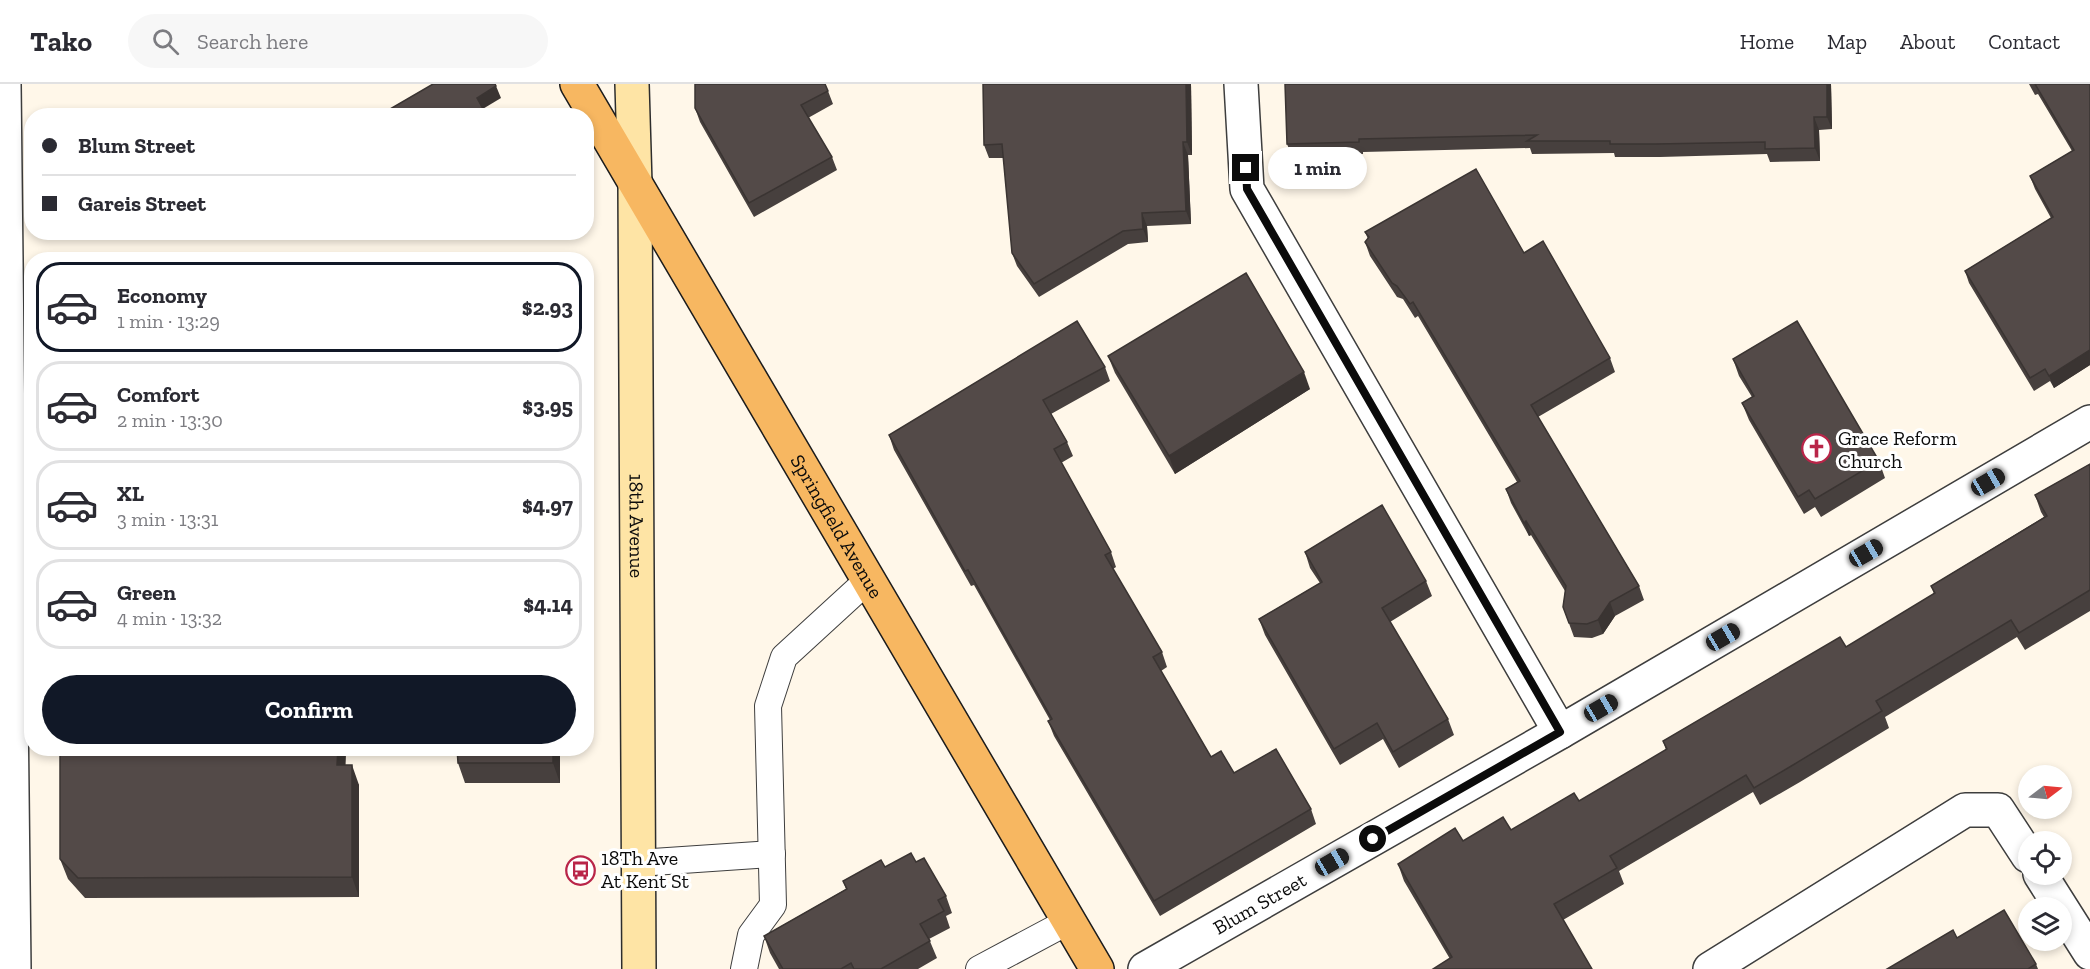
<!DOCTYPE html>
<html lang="en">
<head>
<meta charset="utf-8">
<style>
  :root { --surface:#fff; --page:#f7f7f7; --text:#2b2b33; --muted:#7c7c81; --line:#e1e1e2; --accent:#111827 }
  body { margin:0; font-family:"Zilla Slab",serif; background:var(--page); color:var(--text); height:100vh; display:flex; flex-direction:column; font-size:22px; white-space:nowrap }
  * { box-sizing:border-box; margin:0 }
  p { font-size:20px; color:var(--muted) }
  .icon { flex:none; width:33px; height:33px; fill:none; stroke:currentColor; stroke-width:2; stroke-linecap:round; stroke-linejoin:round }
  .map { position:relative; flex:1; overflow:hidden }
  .panel { position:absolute; left:24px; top:168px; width:570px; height:504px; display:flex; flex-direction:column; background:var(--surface); border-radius:24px; box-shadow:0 3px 9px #0003 }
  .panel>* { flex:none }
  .hud { position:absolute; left:24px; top:24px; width:570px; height:132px; border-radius:24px; box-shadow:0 3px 9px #0003; display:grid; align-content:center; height:132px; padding:0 18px; background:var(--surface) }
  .needle { width:39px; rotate:74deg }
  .controls { position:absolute; left:2018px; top:681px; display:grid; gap:12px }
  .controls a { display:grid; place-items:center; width:54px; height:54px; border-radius:50%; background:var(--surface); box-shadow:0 3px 9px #0003; font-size:30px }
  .end { position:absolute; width:27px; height:27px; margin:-14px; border:8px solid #0b0b0b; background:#fff; box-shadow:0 0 0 3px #fff }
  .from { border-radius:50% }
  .bubble { position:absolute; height:42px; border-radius:21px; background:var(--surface); box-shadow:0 3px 9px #0003; font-size:20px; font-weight:700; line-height:42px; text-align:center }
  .car { position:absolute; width:18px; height:36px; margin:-18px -9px; border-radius:8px; box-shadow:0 0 4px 2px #0007; background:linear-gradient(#222 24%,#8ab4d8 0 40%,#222 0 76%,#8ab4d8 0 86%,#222 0) }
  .hud b { display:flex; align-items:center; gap:21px; height:57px; font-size:22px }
  .hud b+b { border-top:2px solid var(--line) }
  .hud i { width:15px; height:15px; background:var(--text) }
  ul { padding:10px 0 0; list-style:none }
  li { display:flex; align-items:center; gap:18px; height:90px; margin:0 12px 9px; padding:0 6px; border:3px solid var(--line); border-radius:24px }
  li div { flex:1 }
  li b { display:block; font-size:22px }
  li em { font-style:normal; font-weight:700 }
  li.current { border-color:var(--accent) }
  li>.icon { width:54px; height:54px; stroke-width:1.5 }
  .primary-button { display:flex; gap:12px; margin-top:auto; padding:12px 18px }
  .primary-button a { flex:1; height:69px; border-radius:36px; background:var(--accent); color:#fff; font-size:24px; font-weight:700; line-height:69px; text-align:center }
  header { display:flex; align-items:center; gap:36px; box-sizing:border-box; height:84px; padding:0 30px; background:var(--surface); border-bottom:2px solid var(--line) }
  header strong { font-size:28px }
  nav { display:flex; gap:33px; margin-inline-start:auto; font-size:21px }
  .search { width:420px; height:54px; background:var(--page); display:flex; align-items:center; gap:15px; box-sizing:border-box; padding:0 21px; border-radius:33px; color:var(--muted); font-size:22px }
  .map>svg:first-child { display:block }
</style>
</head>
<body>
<header>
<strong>Tako</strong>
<div class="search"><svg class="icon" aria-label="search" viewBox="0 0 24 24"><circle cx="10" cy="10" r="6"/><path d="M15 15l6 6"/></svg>Search here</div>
<nav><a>Home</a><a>Map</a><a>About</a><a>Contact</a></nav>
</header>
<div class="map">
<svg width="2090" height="885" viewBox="0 0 2090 885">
  <rect width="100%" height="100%" fill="#fff7e9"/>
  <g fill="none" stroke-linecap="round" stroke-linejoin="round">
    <defs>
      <g id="lane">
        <path d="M 638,779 L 772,770"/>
        <path d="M 744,885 L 751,851 L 773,821 L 768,622 L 784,573 L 868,496"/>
        <path d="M 979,885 L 1069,837"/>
      </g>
      <g id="street">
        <path d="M 4,0 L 14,885"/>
        <path d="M 1241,0 L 1247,105 L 1560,648"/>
        <path d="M 2040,790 L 2090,869"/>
        <path id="s1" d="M 1145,885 L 1560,648 L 2090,338"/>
        <path d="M 1710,885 L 1965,726 L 1998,726 L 2028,772"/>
      </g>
      <g id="secondary">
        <path id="s2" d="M 632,0 L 635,100 L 639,885"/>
      </g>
      <g id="primary">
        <path id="s3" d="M 577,0 L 1097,885"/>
      </g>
    </defs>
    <use href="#lane" stroke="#3e3e3e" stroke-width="28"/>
    <use href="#street" stroke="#3e3e3e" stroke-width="36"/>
    <use href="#secondary" stroke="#2d2d2d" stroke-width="36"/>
    <use href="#primary" stroke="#1c1c1c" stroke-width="36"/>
    <use href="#lane" stroke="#fff" stroke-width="26"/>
    <use href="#street" stroke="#fff" stroke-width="33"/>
    <use href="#secondary" stroke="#fee4a5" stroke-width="33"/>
    <use href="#primary" stroke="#f7b761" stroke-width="33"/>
  </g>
  <g fill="#47403e">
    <path d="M 983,0 L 1191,0 L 1192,71 L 1188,71 L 1191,140 L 1147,142 L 1148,158 L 1128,160 L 1039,213 L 1017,182 L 1012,169 L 1004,74 L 989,74 L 984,61 Z"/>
    <path d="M 1831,0 L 1832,45 L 1819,46 L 1820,77 L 1770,78 L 1767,70 L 1660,73 L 1615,73 L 1614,69 L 1532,70 L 1530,64 L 1363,68 L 1363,70 L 1292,72 L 1287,60 Z"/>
    <path d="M 2029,0 L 2090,0 L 2090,281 L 2054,304 L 2050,297 L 2034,307 L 1969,199 L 1965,187 L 2051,134 L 2035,105 L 2030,92 L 2072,67 L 2038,10 L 2035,11 Z"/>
    <path d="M 828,7 L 833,20 L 808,34 L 832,73 L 837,86 L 754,133 L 700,38 L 695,24 Z"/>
    <path d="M 1365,148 L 1524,169 L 1610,274 L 1615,288 L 1538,333 L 1639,502 L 1644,516 L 1615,532 L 1603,550 L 1592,554 L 1574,553 L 1563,523 L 1565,507 L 1531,451 L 1529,452 L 1511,419 L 1506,405 L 1517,398 L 1418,232 L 1415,234 L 1403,215 L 1397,213 L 1370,172 L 1365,158 L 1368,155 Z"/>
    <path d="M 1108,272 L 1310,305 L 1175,390 L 1115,289 Z"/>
    <path d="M 1733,275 L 1879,377 L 1885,394 L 1821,433 L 1815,423 L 1804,430 L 1749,336 L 1742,319 L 1752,313 L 1739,292 Z"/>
    <path d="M 1105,283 L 1110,297 L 1051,330 L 1067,358 L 1073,372 L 1061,379 L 1111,468 L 1116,483 L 1113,485 L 1162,568 L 1167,583 L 1161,587 L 1211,673 L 1234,689 L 1311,725 L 1316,740 L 1160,832 L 1054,652 L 1048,637 L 1050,636 L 974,501 L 971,502 L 894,366 L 889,351 Z"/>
    <path d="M 2090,380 L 2090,527 L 2025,566 L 2017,553 L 1885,633 L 1889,644 L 1800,698 L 1760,721 L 1753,708 L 1619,787 L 1624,800 L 1563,836 L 1450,875 L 1404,797 L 1398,780 L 1463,757 L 1511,746 L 1579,717 L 1666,666 L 1663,657 L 1846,563 L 1934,510 L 1931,502 L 2044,433 L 2041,428 L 2035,411 Z"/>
    <path d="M 1305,468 L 1426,497 L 1432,512 L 1390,538 L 1448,635 L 1454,651 L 1399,684 L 1383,655 L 1340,681 L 1265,551 L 1259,535 L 1320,499 L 1310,484 Z"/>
    <path d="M 60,664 L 346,664 L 345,681 L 359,701 L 359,813 L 85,814 L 68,795 L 60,775 Z"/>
    <path d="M 560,664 L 560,699 L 465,699 L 458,679 Z"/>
    <path d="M 916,778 L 946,812 L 952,829 L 946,832 L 950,844 L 929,855 L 937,874 L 918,885 L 779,885 L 770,869 L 764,852 L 846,805 L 843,797 L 885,783 Z"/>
    <path d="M 1957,854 L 2036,880 L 2038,885 L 1887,885 Z"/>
  </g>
  <g fill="#3a3432">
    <path d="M 1186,0 L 1191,0 L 1192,71 L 1187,58 Z"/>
    <path d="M 1827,0 L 1831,0 L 1832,45 L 1827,33 Z"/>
    <path d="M 496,2 L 501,14 L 481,26 L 477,14 Z"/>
    <path d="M 1814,33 L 1819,46 L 1820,77 L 1815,64 Z"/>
    <path d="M 1183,58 L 1188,71 L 1191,140 L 1186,127 Z"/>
    <path d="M 1142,129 L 1147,142 L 1148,158 L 1143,145 Z"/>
    <path d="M 2090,266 L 2090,281 L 2054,304 L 2049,292 Z"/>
    <path d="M 1304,288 L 1310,305 L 1175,390 L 1169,372 Z"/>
    <path d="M 1526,437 L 1531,451 L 1529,452 L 1524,439 Z"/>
    <path d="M 1610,518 L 1615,532 L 1603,550 L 1598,536 Z"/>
    <path d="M 338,664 L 346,664 L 345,701 L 337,681 Z"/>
    <path d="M 553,664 L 560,664 L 560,699 L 553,679 Z"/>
    <path d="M 352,681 L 359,701 L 359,813 L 352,793 Z"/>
  </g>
  <g fill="#534a48" stroke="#3a3432" stroke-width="1.5">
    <path d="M 433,0 L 495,0 L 496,2 L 477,14 L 487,32 L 378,32 Z"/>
    <path d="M 695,0 L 825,0 L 828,7 L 801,21 L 832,73 L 749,119 L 695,24 Z"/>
    <path d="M 983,0 L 1186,0 L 1187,58 L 1183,58 L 1186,127 L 1142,129 L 1143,145 L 1123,147 L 1034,200 L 1012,169 L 1002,60 L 984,61 Z"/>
    <path d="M 1285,0 L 1827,0 L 1827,33 L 1814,33 L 1815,64 L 1765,65 L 1765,58 L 1656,60 L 1610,60 L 1610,57 L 1527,57 L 1537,51 L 1359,55 L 1359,58 L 1287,60 Z"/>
    <path d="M 2035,0 L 2090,0 L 2090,266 L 2049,292 L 2045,285 L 2030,294 L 1965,187 L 2053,133 L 2030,92 L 2074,66 Z"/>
    <path d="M 1476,85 L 1524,169 L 1543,157 L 1610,274 L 1531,321 L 1639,502 L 1610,518 L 1598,536 L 1587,540 L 1569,539 L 1563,523 L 1566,502 L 1526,437 L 1524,439 L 1506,405 L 1520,397 L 1413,218 L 1410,220 L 1397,202 L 1392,199 L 1365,158 L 1369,153 L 1365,148 Z"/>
    <path d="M 1246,189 L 1304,288 L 1169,372 L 1108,272 Z"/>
    <path d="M 1077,237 L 1105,283 L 1043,316 L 1067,358 L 1054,365 L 1111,468 L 1105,471 L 1162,568 L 1153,573 L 1211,673 L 1221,667 L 1234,689 L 1276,665 L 1311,725 L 1154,817 L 1048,637 L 1052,635 L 968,486 L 965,487 L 889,351 Z"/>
    <path d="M 1797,237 L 1879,377 L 1815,415 L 1809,406 L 1798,413 L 1742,319 L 1754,312 L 1733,275 Z"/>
    <path d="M 2090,380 L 2090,506 L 2019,549 L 2011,536 L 1876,617 L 1882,627 L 1793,681 L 1754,704 L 1746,691 L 1610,772 L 1617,784 L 1554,820 L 1592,885 L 1433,885 L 1452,873 L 1398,780 L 1455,744 L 1463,757 L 1503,733 L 1511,746 L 1574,709 L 1579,717 L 1667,665 L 1663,657 L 1840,553 L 1846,563 L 1935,509 L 1931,502 L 2047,432 L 2035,411 Z"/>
    <path d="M 1382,421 L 1426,497 L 1382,524 L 1448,635 L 1393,668 L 1377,639 L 1334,665 L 1259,535 L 1322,498 L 1305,468 Z"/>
    <path d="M 60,664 L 338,664 L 337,681 L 352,681 L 352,793 L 78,794 L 60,775 Z"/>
    <path d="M 457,664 L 553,664 L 553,679 L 458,679 Z"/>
    <path d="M 911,769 L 916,778 L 924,774 L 946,812 L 938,816 L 944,827 L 920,840 L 930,857 L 881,885 L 854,885 L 851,879 L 841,885 L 783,885 L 764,852 L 847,805 L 843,797 L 881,776 L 885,783 Z"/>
    <path d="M 2004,826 L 2036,880 L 2028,885 L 1887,885 L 1953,846 L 1957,854 Z"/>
  </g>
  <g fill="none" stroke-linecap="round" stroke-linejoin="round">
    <path stroke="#0b0b0b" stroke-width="8" d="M 1246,84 L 1247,105 L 1560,648 L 1373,755"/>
  </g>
  <defs>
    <symbol id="church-ring" viewBox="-11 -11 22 22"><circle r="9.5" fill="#fff" stroke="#b92548" stroke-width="1.5"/><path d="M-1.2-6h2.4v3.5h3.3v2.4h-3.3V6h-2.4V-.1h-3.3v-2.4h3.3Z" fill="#b92548"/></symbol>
    <symbol id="bus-ring" viewBox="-11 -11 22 22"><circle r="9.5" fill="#fff" stroke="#b92548" stroke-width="1.5"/><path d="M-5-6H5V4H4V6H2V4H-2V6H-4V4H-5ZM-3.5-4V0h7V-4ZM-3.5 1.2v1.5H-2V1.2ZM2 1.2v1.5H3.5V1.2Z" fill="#b92548"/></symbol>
  </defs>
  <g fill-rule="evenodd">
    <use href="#church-ring" x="1800" y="348" width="33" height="33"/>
    <use href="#bus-ring" x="564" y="770" width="33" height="33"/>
  </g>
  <g text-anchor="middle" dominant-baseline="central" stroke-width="6" stroke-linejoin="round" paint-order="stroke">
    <g font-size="20" fill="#0b0b0b" stroke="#fff" text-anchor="start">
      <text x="1838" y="354">Grace Reform<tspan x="1838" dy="23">Church</tspan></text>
      <text x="601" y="774">18Th Ave<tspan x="601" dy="23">At Kent St</tspan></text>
    </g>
    <g font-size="20" fill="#0b0b0b" stroke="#fff">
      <text stroke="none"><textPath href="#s2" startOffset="442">18th Avenue</textPath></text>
      <text stroke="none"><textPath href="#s3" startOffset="513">Springfield Avenue</textPath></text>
      <text stroke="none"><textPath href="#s1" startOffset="132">Blum Street</textPath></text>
    </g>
  </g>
</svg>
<div class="controls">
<a><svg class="needle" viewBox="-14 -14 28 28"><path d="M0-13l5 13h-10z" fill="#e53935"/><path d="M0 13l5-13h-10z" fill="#7c7c81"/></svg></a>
<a><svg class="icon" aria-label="locate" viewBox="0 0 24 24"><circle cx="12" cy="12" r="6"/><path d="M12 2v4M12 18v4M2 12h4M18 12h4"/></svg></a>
<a><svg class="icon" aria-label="layers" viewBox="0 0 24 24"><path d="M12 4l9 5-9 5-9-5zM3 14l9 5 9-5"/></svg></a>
</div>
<i class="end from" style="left:1373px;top:755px"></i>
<i class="end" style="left:1246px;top:84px"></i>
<div class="bubble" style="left:1268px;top:63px;width:99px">1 min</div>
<i class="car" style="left:1988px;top:398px;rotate:60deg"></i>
<i class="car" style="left:1866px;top:469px;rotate:60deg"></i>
<i class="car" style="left:1723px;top:553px;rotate:60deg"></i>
<i class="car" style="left:1601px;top:624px;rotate:60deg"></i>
<i class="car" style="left:1332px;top:778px;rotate:60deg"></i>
<div class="hud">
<b><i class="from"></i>Blum Street</b>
<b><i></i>Gareis Street</b>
</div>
<section class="panel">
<ul>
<li class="current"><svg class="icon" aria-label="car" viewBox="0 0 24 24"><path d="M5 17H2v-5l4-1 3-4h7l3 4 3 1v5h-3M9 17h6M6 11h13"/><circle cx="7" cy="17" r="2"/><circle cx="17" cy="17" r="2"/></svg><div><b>Economy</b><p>1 min · 13:29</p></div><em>$2.93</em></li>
<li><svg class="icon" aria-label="car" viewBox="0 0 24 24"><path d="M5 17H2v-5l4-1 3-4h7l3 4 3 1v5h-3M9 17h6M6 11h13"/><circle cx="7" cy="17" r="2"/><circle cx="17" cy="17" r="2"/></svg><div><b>Comfort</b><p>2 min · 13:30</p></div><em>$3.95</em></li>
<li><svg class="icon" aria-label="car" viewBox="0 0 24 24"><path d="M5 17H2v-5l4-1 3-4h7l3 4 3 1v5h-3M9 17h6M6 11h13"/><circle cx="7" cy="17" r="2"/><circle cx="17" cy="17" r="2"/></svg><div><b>XL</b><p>3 min · 13:31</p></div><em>$4.97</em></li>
<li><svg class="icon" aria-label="car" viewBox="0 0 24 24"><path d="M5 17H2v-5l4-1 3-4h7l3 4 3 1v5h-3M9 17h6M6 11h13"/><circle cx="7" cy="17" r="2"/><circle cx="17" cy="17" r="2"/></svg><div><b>Green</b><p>4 min · 13:32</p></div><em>$4.14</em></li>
</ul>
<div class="primary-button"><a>Confirm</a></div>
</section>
</div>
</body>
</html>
